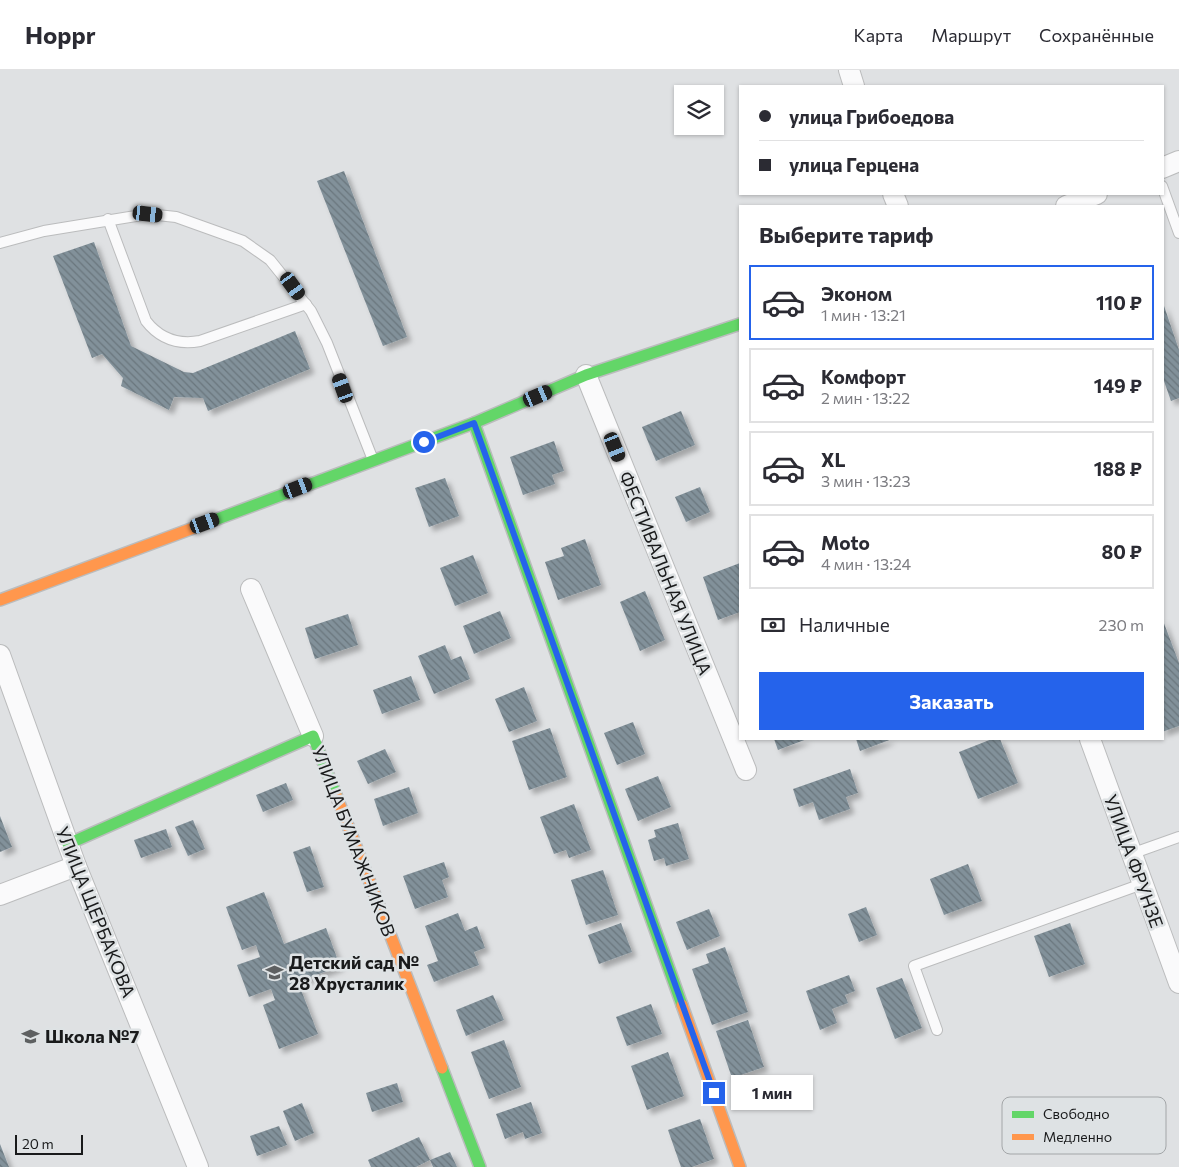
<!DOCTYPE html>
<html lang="ru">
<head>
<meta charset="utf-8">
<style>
  :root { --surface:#fff; --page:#f7f7f7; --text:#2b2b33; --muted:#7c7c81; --line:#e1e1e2; --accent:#2563eb }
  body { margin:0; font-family:Commissioner,sans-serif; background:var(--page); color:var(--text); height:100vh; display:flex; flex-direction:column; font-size:19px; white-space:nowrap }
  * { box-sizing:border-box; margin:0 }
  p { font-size:16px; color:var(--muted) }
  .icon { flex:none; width:28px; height:28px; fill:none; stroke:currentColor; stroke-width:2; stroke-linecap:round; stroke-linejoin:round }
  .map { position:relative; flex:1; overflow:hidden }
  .sheet { position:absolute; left:739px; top:135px; width:425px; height:535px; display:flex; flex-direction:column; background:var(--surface); border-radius:0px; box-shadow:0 1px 4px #0004 }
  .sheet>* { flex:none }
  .hud { position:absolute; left:739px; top:15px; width:425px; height:110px; border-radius:0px; box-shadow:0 1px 4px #0004; display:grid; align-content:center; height:110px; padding:0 20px; background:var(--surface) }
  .fabs { position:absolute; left:674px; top:15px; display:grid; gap:10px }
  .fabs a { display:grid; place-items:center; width:50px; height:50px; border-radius:0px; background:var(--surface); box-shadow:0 1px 4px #0004; font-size:25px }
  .scale { position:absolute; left:15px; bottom:12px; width:68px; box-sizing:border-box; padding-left:5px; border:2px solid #191a1b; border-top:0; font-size:14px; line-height:18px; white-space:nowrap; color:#191a1b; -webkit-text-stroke:4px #dee2e4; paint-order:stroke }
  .end { position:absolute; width:22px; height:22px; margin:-11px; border:6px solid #2563eb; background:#fff; box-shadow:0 0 0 2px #fff }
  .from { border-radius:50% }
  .bubble { position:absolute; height:35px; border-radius:0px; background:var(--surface); box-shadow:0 1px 4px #0004; font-size:16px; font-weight:700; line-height:35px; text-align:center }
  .car { position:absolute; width:15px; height:30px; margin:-15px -8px; border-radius:6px; box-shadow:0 0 4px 1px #0007; background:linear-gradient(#222 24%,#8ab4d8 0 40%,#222 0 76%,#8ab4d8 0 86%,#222 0) }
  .hud b { display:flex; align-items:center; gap:18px; height:48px; font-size:19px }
  .hud b+b { border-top:1px solid var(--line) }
  .hud i { width:12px; height:12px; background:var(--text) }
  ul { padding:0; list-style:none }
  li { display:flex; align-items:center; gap:15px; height:75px; margin:0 10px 8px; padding:0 10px; border:2px solid var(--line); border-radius:0px }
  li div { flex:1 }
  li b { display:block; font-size:19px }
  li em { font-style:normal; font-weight:700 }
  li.active { border-color:var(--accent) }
  li>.icon { width:45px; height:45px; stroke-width:1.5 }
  h2 { padding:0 20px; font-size:22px; line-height:60px }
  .pay { display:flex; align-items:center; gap:12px; height:55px; padding:0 20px; font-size:19px }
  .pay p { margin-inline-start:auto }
  .cta { display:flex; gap:10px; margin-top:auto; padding:10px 20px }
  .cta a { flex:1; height:58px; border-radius:0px; background:var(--accent); color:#fff; font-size:20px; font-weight:700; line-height:58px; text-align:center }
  header { display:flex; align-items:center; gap:30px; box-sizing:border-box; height:70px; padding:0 25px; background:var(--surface); border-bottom:1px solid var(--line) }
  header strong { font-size:24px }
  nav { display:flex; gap:28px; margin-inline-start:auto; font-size:18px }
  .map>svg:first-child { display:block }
</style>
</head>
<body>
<header>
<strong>Hoppr</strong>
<nav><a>Карта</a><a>Маршрут</a><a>Сохранённые</a></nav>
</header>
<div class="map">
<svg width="1179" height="1097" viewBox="0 0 1179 1097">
  <defs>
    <pattern id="building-back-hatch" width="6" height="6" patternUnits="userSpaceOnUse" patternTransform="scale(1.25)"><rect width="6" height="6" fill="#82919a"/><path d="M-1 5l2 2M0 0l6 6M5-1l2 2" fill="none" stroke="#6a767d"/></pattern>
    <filter id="shadow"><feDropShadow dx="4.5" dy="4.5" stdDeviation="2.5" flood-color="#0004"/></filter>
  </defs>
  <rect width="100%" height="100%" fill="#dfe1e3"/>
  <g fill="url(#building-back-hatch)" filter="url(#shadow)">
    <path d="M 344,101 L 407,267 L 383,276 L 317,111 Z"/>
    <path d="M 94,172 L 131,276 L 184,302 L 193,303 L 295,261 L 310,299 L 208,341 L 203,328 L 174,327 L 169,340 L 121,316 L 123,308 L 102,284 L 92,288 L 53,186 Z"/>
    <path d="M 1163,233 L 1179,280 L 1179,328 L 1171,331 L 1164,311 L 1162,312 Z"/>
    <path d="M 681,341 L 695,375 L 656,391 L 642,357 Z"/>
    <path d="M 554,371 L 564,401 L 552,405 L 555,414 L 523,425 L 510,387 Z"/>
    <path d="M 445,408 L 459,446 L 429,457 L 415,418 Z"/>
    <path d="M 700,417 L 710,442 L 686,452 L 675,427 Z"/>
    <path d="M 585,469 L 601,515 L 558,530 L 545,492 L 564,486 L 561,478 Z"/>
    <path d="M 473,485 L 488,523 L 455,536 L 440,498 Z"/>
    <path d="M 740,493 L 740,542 L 718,550 L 703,507 Z"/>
    <path d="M 645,521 L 665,570 L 640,581 L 620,532 Z"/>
    <path d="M 500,541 L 511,568 L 474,584 L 463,556 Z"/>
    <path d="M 348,544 L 358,575 L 315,589 L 305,558 Z"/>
    <path d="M 1162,548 L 1179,593 L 1179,656 L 1162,662 Z"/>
    <path d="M 445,575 L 451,590 L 461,586 L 470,609 L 434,624 L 418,586 Z"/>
    <path d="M 411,606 L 420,630 L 382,644 L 373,620 Z"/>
    <path d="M 524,617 L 537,651 L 509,662 L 495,629 Z"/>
    <path d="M 633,652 L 645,684 L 617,695 L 604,663 Z"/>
    <path d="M 550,658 L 567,707 L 529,720 L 512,671 Z"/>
    <path d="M 774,669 L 807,669 L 778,680 Z"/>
    <path d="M 856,669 L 892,669 L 860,681 Z"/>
    <path d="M 992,669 L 1000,669 L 1018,713 L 978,729 L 959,682 Z"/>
    <path d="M 385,679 L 396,702 L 368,714 L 357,691 Z"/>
    <path d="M 850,699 L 858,723 L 846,727 L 850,739 L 819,750 L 813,732 L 799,737 L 793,719 Z"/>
    <path d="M 658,706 L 671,737 L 638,751 L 625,719 Z"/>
    <path d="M 286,713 L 293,730 L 263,742 L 256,725 Z"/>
    <path d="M 409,717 L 418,743 L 383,756 L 374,729 Z"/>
    <path d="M 574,734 L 591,780 L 569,788 L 566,780 L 554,784 L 540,747 Z"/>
    <path d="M 0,746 L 12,777 L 0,782 Z"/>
    <path d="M 193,750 L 205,779 L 188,786 L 175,757 Z"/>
    <path d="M 678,753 L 689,789 L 666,796 L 664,788 L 654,791 L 648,770 L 656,767 L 654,760 Z"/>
    <path d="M 166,759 L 172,777 L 141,788 L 134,770 Z"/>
    <path d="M 310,776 L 324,817 L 307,822 L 293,782 Z"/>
    <path d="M 444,792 L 449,807 L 442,810 L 448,827 L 415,839 L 403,806 Z"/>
    <path d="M 968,794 L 982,831 L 944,845 L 930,809 Z"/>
    <path d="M 603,800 L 618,845 L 586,855 L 571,810 Z"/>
    <path d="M 264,822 L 284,874 L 326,858 L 340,896 L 298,912 L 318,964 L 279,979 L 263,935 L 275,930 L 271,919 L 249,927 L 237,895 L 260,887 L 256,875 L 242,880 L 226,837 Z"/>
    <path d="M 866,837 L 877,865 L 859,872 L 848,844 Z"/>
    <path d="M 709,839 L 720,866 L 687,880 L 676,852 Z"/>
    <path d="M 458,843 L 465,861 L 477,856 L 485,878 L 474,882 L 479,895 L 434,912 L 427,895 L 438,891 L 425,856 Z"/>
    <path d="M 621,853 L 632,882 L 599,894 L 588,865 Z"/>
    <path d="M 1070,853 L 1085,894 L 1049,907 L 1034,866 Z"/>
    <path d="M 725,877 L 748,942 L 712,955 L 692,899 L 709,893 L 706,884 Z"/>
    <path d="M 849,905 L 855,921 L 845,925 L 848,933 L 832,939 L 837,953 L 820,960 L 806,921 Z"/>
    <path d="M 902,908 L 922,958 L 895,969 L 876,918 Z"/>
    <path d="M 493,925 L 504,950 L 466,966 L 456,940 Z"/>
    <path d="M 651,934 L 662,964 L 627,976 L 616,947 Z"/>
    <path d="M 748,950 L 764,997 L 732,1008 L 716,961 Z"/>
    <path d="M 504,970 L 521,1017 L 489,1029 L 471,982 Z"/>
    <path d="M 668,982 L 684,1026 L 647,1040 L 631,996 Z"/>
    <path d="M 397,1013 L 403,1032 L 372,1042 L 366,1023 Z"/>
    <path d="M 531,1032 L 542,1063 L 525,1069 L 523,1062 L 505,1069 L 496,1044 Z"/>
    <path d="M 302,1033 L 314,1063 L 295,1071 L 283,1041 Z"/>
    <path d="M 700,1049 L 714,1089 L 692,1097 L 681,1097 L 668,1060 Z"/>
    <path d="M 279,1056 L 287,1075 L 257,1086 L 250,1066 Z"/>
    <path d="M 419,1067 L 430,1090 L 450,1082 L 457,1097 L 433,1097 L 430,1090 L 416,1097 L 371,1097 L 368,1090 Z"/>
    <path d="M 0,1074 L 9,1097 L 0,1097 Z"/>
  </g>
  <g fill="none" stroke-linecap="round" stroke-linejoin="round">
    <defs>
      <g id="lane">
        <path d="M 1162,116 L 1179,163"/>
        <path d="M 108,149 L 146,251 C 160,269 178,275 200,271 L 306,234"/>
        <path d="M 0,173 L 44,161 L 148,144 L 176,147 L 243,171 L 270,190 L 311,241 L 327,273 L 373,390"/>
        <path d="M 1131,784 L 1179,767"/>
        <path d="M 937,960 L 914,896 L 1142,814"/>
      </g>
      <g id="street">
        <path d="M 849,0 L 854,16"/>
        <path d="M 1162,98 L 1179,91"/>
        <path d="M 893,124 L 898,136"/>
        <path d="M 1066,136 L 1097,124"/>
        <path d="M 586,305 L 746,700"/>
        <path d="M 251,519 L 313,666"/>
        <path d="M 0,585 L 76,796 L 198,1097"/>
        <path d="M 1090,669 L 1179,913"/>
        <path d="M 0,825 L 76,796"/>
      </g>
      <g id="fast">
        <path d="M 474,353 L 682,935"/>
        <path d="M 196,457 L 474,353 L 586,305 L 740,254"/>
        <path d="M 68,774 L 313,666 L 336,725"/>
        <path d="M 442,998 L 480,1097"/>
      </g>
      <g id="slow">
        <path d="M 0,530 L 196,457"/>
        <path d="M 336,725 L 442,998"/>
        <path d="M 682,935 L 740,1097"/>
      </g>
    </defs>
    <use href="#lane" stroke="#bbbcbd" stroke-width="12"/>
    <use href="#street" stroke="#bbbcbd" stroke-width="22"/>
    <use href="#fast" stroke="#bbbcbd" stroke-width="14"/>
    <use href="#slow" stroke="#bbbcbd" stroke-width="14"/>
    <use href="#lane" stroke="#fafafb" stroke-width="10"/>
    <use href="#street" stroke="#fafafb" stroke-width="20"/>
    <use href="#fast" stroke="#63d668" stroke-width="11"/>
    <use href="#slow" stroke="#ff974d" stroke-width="11"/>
  </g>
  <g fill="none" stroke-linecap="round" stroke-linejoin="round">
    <path stroke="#2563eb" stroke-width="6" d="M 424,372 L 474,353 L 714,1023"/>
  </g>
  <defs>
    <symbol id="school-bare" viewBox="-9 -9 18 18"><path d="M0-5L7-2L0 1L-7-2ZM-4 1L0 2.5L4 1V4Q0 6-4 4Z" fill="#5e6061" stroke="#dee2e4" stroke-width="2.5" paint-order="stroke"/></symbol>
  </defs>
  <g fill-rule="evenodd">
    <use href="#school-bare" x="262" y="890" width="25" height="25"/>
    <use href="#school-bare" x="18" y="954" width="25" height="25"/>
  </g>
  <g text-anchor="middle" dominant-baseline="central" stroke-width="5" stroke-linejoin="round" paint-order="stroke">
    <g font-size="18" fill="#191a1b" stroke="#dee2e4">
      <text transform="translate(666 503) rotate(68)">ФЕСТИВАЛЬНАЯ УЛИЦА</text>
      <text transform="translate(354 771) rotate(69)">УЛИЦА БУМАЖНИКОВ</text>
      <text transform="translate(1134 791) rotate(70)">УЛИЦА ФРУНЗЕ</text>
      <text transform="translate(96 842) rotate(68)">УЛИЦА ЩЕРБАКОВА</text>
    </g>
    <g font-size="18" font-weight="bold" fill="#191a1b" stroke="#dee2e4" text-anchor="start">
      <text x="289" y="892">Детский сад №<tspan x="289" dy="21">28 Хрусталик</tspan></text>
      <text x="45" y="966">Школа №7</text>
    </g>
  </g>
  <rect x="1002" y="1027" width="164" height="57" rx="8" fill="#dee2e4" stroke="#a3a6a8" stroke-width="1"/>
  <rect x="1012" y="1041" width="22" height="7" fill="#63d668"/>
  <rect x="1012" y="1064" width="22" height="6" fill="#ff974d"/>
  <g font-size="14" fill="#191a1b">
    <text x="1043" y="1049">Свободно</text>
    <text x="1043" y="1072">Медленно</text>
  </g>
</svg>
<div class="fabs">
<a><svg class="icon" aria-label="layers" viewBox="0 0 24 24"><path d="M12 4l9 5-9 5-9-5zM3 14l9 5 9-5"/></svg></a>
</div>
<div class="scale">20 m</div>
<i class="end from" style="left:424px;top:372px"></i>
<i class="end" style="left:714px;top:1023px"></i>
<div class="bubble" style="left:731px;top:1005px;width:82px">1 мин</div>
<i class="car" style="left:148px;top:144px;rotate:96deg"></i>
<i class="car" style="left:293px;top:216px;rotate:144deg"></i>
<i class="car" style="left:343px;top:318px;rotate:340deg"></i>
<i class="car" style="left:538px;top:326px;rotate:67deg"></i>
<i class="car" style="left:615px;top:377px;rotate:158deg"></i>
<i class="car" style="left:298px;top:418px;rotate:69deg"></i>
<i class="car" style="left:205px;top:453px;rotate:70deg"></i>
<div class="hud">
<b><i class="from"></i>улица Грибоедова</b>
<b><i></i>улица Герцена</b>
</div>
<section class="sheet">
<h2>Выберите тариф</h2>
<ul>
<li class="active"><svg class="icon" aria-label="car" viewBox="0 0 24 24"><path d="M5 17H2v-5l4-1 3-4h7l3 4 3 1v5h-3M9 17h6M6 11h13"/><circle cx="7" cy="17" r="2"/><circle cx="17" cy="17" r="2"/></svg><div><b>Эконом</b><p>1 мин · 13:21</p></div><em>110 ₽</em></li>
<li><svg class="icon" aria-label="car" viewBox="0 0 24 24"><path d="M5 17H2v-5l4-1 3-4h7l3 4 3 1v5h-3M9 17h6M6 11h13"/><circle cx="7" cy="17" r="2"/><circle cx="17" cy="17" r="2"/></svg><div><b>Комфорт</b><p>2 мин · 13:22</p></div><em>149 ₽</em></li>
<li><svg class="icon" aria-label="car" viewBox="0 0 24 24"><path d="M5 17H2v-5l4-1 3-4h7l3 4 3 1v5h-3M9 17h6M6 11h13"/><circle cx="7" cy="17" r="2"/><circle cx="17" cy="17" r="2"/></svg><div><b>XL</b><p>3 мин · 13:23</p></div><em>188 ₽</em></li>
<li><svg class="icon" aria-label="car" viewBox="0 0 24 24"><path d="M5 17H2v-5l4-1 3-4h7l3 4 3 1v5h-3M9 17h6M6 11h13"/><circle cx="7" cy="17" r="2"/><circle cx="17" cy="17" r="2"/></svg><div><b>Moto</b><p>4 мин · 13:24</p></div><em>80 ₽</em></li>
</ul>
<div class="pay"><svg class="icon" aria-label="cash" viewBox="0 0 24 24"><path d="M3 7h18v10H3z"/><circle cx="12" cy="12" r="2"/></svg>Наличные<p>230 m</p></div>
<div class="cta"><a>Заказать</a></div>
</section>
</div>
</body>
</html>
